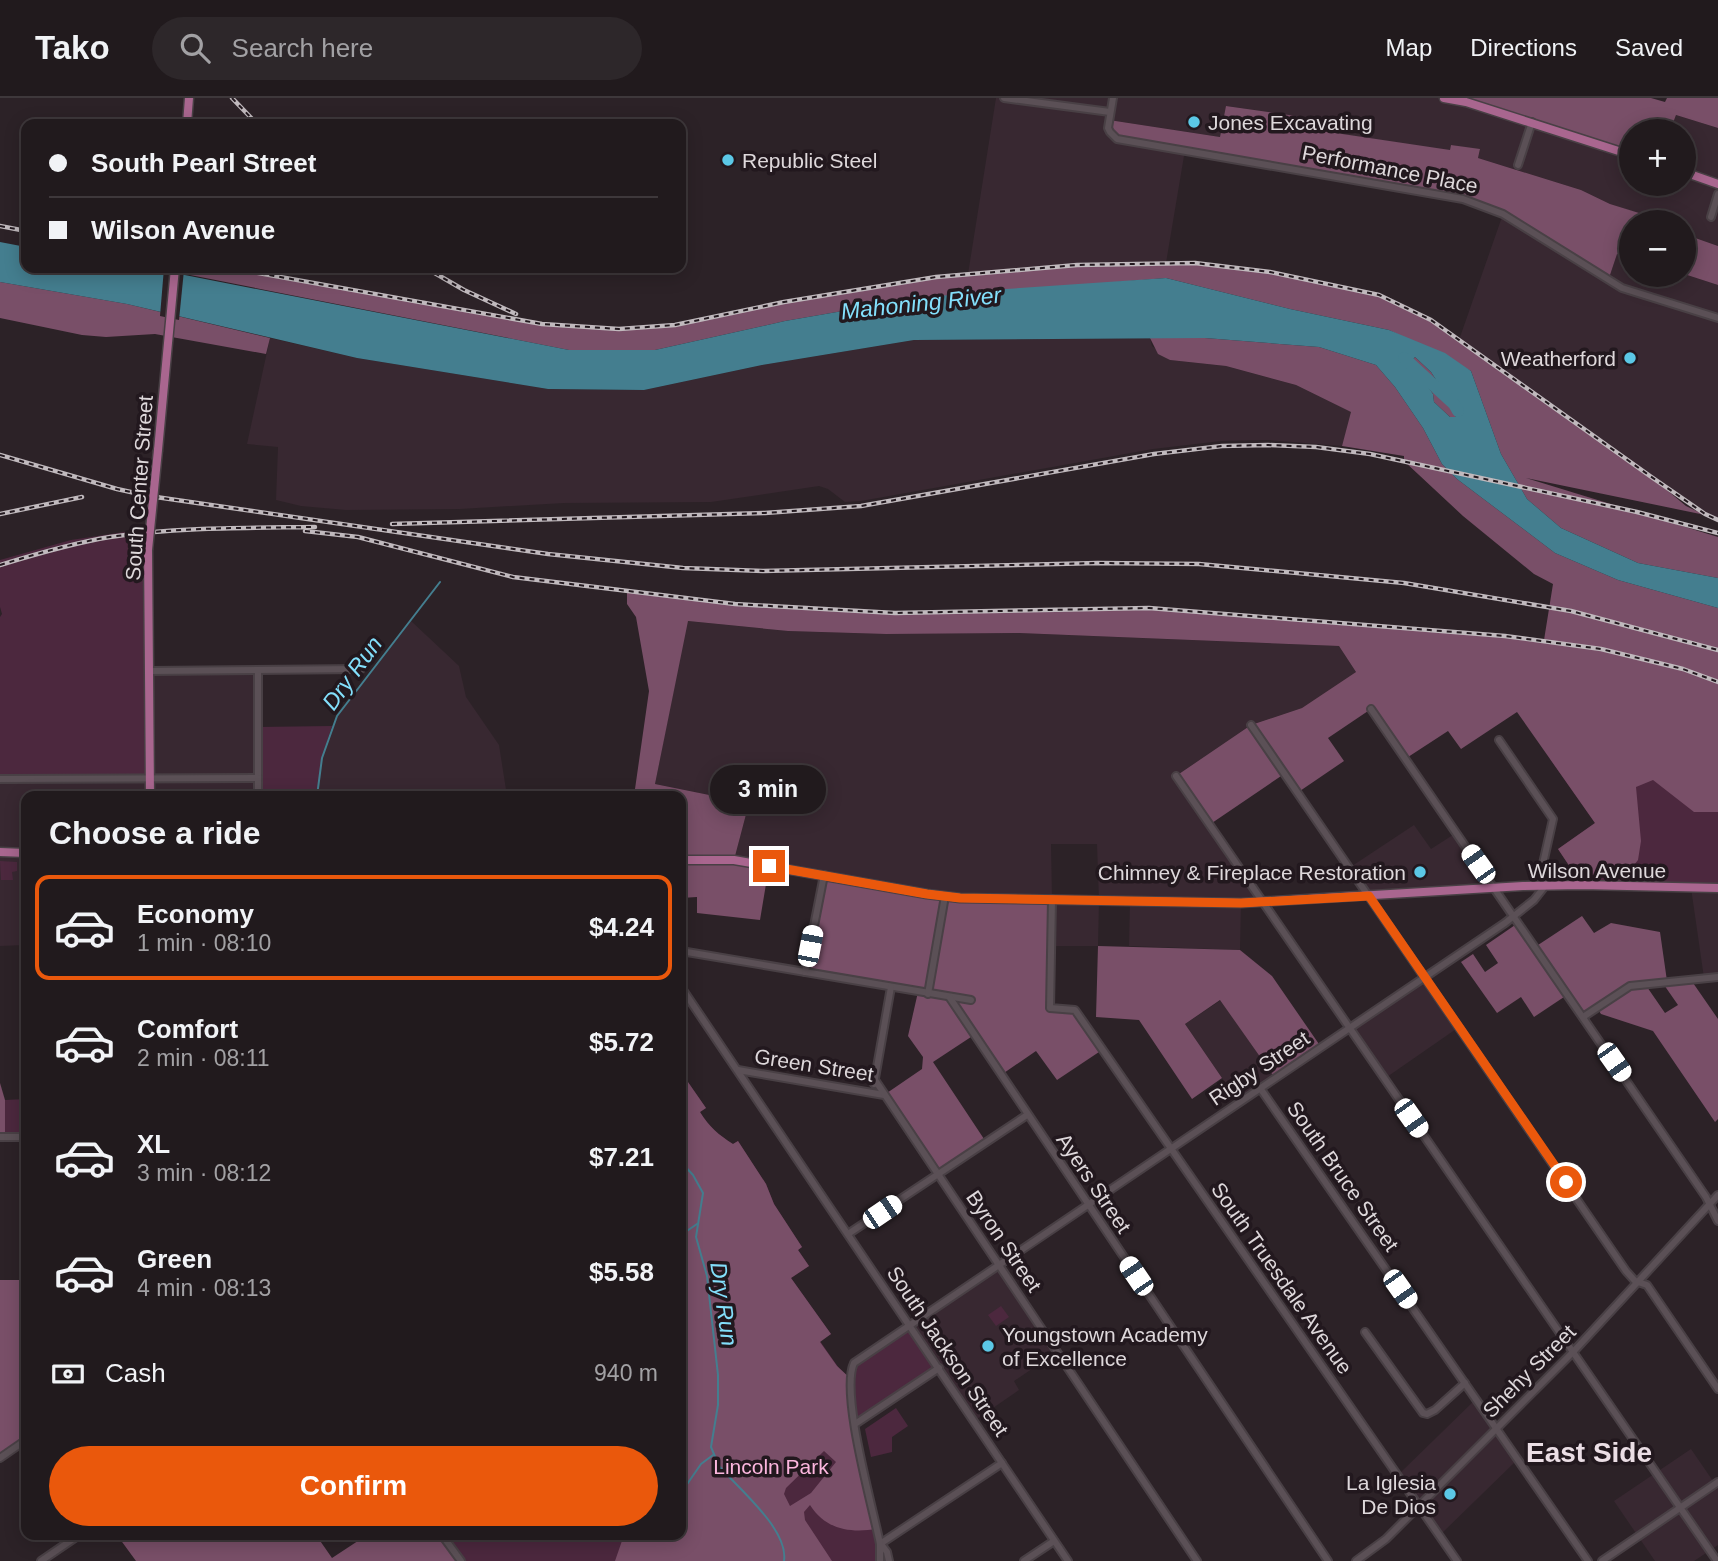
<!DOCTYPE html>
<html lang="en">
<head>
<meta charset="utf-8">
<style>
  :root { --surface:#211a1d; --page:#2d272a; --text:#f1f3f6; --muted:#a2a1a4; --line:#3e383b; --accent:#ea580c }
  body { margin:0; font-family:Arial,sans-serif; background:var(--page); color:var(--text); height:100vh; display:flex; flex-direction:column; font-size:26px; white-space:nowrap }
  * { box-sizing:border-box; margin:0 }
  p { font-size:23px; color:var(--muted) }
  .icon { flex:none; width:38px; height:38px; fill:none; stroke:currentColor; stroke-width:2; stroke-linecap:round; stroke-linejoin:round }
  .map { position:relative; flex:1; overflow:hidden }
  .panel { position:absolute; left:21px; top:693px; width:665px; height:749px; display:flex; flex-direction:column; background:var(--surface); border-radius:14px; box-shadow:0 4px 18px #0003,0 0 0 2px var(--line) }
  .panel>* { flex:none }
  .hud { position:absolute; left:21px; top:21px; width:665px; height:154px; border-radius:14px; box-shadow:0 4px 18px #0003,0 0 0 2px var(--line); display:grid; align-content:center; height:154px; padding:0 28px; background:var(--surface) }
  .controls { position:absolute; left:1619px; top:21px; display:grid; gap:14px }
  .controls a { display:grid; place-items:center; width:77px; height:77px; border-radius:50%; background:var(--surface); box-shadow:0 4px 18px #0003,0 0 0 2px var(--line); font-size:35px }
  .end { position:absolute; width:32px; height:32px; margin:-16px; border:9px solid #ea580c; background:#fff; box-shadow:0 0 0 4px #fff }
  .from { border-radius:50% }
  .bubble { position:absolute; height:49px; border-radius:24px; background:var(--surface); box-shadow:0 4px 18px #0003,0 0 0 2px var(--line); font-size:23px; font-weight:800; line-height:49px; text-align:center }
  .car { position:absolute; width:21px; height:42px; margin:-21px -10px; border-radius:9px; box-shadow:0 0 5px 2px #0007; background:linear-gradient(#fff 24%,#345 0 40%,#fff 0 76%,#345 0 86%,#fff 0) }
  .hud b { display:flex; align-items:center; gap:24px; height:66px; font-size:26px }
  .hud b+b { border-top:2px solid var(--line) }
  .hud i { width:18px; height:18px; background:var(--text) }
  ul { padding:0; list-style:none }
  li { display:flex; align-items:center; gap:21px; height:105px; margin:0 14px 10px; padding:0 14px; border:4px solid transparent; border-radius:14px }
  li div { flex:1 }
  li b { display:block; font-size:26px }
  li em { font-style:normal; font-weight:800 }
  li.current { border-color:var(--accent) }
  li>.icon { width:63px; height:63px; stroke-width:1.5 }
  h2 { padding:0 28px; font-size:32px; line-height:84px }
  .pay { display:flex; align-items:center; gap:18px; height:77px; padding:0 28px; font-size:26px }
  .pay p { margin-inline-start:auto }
  .primary-button { display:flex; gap:14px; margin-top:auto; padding:14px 28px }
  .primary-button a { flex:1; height:80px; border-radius:42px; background:var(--accent); color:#fff; font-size:28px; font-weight:800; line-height:80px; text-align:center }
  header { display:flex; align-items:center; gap:42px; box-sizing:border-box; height:98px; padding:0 35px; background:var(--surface); border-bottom:2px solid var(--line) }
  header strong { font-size:33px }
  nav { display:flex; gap:38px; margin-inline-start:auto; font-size:24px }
  .search { width:490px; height:63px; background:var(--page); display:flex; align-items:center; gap:18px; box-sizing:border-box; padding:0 24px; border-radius:38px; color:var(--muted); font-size:26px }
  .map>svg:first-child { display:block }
</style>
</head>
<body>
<header>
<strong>Tako</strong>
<div class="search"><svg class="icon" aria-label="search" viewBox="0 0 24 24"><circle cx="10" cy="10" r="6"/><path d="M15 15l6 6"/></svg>Search here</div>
<nav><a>Map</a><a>Directions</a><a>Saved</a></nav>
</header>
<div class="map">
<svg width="1718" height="1463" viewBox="0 0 1718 1463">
  <rect width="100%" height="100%" fill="#2c2227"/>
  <g fill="#382831" fill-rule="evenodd">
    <path d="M 996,0 L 1444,0 L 1631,57 L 1631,86 L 1684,86 L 1684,33 L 1670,33 L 1676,17 L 1718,30 L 1718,148 L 1684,136 L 1684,124 L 1650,124 L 1652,120 L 1610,106 L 1581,92 L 1478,60 L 1480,52 L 1451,47 L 1450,53 L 1309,31 L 1309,20 L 1227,8 L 1220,39 L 1109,22 L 1185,52 L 1166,165 L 1077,167 L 968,176 Z"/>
    <path d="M 1503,116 L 1608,183 L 1617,155 L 1631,160 L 1631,177 L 1684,176 L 1718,187 L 1718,423 L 1650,378 L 1459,242 Z"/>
    <path d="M 270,240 L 357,260 L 548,291 L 644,292 L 762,267 L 914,242 L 1150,240 L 1152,248 L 1170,262 L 1226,268 L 1296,287 L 1352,314 L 1342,348 L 1268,342 L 1221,343 L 1153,351 L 861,403 L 845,404 L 828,391 L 819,388 L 711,404 L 564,405 L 460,411 L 346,412 L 301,408 L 276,402 L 278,349 L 247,346 Z"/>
    <path d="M 411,523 L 459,568 L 466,599 L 499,647 L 507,698 L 317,698 L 322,660 L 337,618 Z"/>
    <path d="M 687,523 L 788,533 L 886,536 L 1019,535 L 1339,548 L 1356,574 L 1302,610 L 1251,627 L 1176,678 L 1262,804 L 1241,805 L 1240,852 L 1129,848 L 1130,803 L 1099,803 L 1098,848 L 1051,848 L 960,800 L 734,762 L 749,705 L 655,686 ZM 1051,746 L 1097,746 L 1099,802 L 1052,801 Z"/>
    <path d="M 258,572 L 258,698 L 26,698 L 26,847 L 0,848 L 0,681 L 150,573 Z"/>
    <path d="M 1414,727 L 1431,751 L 1456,735 L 1494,790 L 1369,798 L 1349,770 Z"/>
    <path d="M 1691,790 L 1718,790 L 1718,879 L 1704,880 Z"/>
    <path d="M 1425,879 L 1459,929 L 1384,981 L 1348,931 Z"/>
    <path d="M 1221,902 L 1275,980 L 1239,1005 L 1185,926 Z"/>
    <path d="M 999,1167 L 1057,1254 L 1014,1283 L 1019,1292 L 974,1323 L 909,1227 Z"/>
    <path d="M 1477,1300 L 1518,1361 L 1440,1437 L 1398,1377 Z"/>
    <path d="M 1691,1351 L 1715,1386 L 1718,1384 L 1718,1447 L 1694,1463 L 1655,1463 L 1614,1403 Z"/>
  </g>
  <g fill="#4c283e">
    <path d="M 151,430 L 150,680 L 0,681 L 0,519 L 2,516 L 0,509 L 0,462 L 71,442 Z"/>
    <path d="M 332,628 L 322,660 L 317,698 L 258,698 L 258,629 Z"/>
    <path d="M 1550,661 L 1718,690 L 1718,790 L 1582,787 L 1558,751 L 1595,725 Z"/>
    <path d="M 0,763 L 17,764 L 17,773 L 12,774 L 13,782 L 1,782 Z"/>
    <path d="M 681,974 L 706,1010 L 700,1014 C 709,1029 719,1037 733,1046 L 738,1043 L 766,1086 L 774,1106 L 802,1149 L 798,1152 L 809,1168 L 791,1180 L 831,1236 L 820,1243 L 843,1276 L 850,1280 L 852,1269 L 909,1227 L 939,1270 L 855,1327 L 880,1446 L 889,1463 L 461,1463 L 442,1437 L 681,1437 Z"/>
    <path d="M 26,1001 L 26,1037 L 5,1037 L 5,1002 Z"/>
    <path d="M 1001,1208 L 1009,1219 L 996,1228 L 988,1217 Z"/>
    <path d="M 896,1310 L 908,1328 L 892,1339 L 892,1354 L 871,1359 L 865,1331 Z"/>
  </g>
  <g fill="#794f68" fill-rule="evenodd">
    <path d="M 1444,0 L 1651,0 L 1665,4 L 1667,0 L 1718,0 L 1718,30 L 1676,17 L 1670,33 L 1631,33 L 1631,57 Z"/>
    <path d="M 1226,8 L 1310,20 L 1309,31 L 1450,52 L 1451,47 L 1480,51 L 1478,60 L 1581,92 L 1610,106 L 1652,119 L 1650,124 L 1631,124 L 1631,160 L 1617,156 L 1608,183 L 1533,134 L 1475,104 L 1113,38 L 1109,22 L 1220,39 Z"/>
    <path d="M 1684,136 L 1718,148 L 1718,187 L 1684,176 Z"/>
    <path d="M 1195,165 L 1270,174 L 1379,197 L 1431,222 L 1650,378 L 1686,408 L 1705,417 L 1526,380 L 1718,439 L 1718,480 L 1638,465 L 1561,430 L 1527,401 L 1501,356 L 1471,273 L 1389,232 L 1290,211 L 1166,180 L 912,201 L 785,223 L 655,252 L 569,252 L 175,174 L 175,170 L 229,170 L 542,226 L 619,231 L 675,227 L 784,204 L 936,179 L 1077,167 Z"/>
    <path d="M 0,184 L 127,206 L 270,240 L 266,256 L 155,236 L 106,239 L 82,237 L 0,220 Z"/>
    <path d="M 1150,240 L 1205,240 L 1319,249 L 1376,267 L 1395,289 L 1423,330 L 1442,366 L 1457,381 L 1555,455 L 1618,482 L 1718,510 L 1718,714 L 1694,714 L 1653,682 L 1636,689 L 1641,743 L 1638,762 L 1626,777 L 1613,779 L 1574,775 L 1558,751 L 1595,725 L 1517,614 L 1461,651 L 1448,633 L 1405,661 L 1371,611 L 1328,640 L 1344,663 L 1297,695 L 1284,676 L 1209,727 L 1176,678 L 1251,627 L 1302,610 L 1356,574 L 1339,548 L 1019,535 L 886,536 L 788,533 L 688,523 L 655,686 L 749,705 L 734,762 L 769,768 L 760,822 L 697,815 L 697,799 L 681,800 L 681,698 L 634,698 L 649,593 L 636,519 L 627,506 L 627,494 L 735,506 L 845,514 L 942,515 L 1149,510 L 1544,542 L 1553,486 L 1534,476 L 1463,418 L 1404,363 L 1404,358 L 1342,348 L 1351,314 L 1296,287 L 1226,268 L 1170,262 L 1158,256 Z"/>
    <path d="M 1415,259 L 1431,274 L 1457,315 L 1455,319 L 1450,319 L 1434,304 L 1433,296 L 1411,264 Z"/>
    <path d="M 824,777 L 927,796 L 1052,801 L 1050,910 L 1072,911 L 1102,952 L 1057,982 L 1036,953 L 1001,977 L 974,937 L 933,964 L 986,1044 L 938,1076 L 884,997 L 922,971 L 923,959 L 908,938 L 918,894 L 805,874 Z"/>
    <path d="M 1582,818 L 1594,835 L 1611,825 L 1660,834 L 1667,883 L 1691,882 L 1718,921 L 1718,1021 L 1715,1024 L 1653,933 L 1601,916 L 1597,910 L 1583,919 L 1567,897 L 1534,919 L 1521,899 L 1497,915 L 1461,864 L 1473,856 L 1485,874 L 1498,865 L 1486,847 L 1518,825 L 1535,849 ZM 1662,884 L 1678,907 L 1665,915 L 1645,886 Z"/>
    <path d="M 1098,848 L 1240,852 L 1272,878 L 1321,949 L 1275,980 L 1220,902 L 1185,926 L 1222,980 L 1192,1001 L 1139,922 L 1096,919 Z"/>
    <path d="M 681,974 L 706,1010 L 700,1014 C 709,1029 719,1037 733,1046 L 738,1043 L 766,1086 L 774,1106 L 802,1149 L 798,1152 L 809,1168 L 791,1180 L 831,1236 L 820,1244 L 837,1268 L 851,1281 L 855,1326 L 877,1431 C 850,1435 826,1432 810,1407 L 804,1414 L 805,1422 L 832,1463 L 615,1463 L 624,1437 L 681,1437 ZM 824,1353 L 836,1364 L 811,1395 L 790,1408 L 784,1396 L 786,1390 Z"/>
    <path d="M 0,985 L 5,1002 L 5,1039 L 0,1039 Z"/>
    <path d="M 0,1182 L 26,1182 L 26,1342 L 0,1360 Z"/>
    <path d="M 117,1437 L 316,1437 L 332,1460 L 367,1437 L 442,1437 L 461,1463 L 136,1463 Z"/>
  </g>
  <path fill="#447e8f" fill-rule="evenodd" d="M 0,144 L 26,149 L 26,170 L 149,170 L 569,252 L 655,252 L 785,223 L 912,201 L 1006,191 L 1166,180 L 1290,211 L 1389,232 L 1445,255 L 1471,273 L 1501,356 L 1527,401 L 1561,430 L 1638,465 L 1718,480 L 1718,510 L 1618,482 L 1555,455 L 1457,381 L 1442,366 L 1423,330 L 1395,289 L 1376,267 L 1319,249 L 1205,240 L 914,242 L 762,267 L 644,292 L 548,291 L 357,260 L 127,206 L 0,184 ZM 1415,259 L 1431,274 L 1457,315 L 1455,319 L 1450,319 L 1434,304 L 1433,296 L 1411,264 Z"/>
  <path fill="#2c2227" d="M 164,170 L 184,172 L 179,222 L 160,218 Z"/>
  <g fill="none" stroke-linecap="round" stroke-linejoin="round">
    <g stroke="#447e8f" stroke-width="2">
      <path d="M 317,698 L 322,660 L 337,618 L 440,484"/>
      <path d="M 681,1064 L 693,1077 L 703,1095 L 696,1139 L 707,1178 L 718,1277 L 718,1307 L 711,1349 L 719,1368 C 739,1391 789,1432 784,1463"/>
      <path d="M 681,1137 L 697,1126"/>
      <path d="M 681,1395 L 701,1366 L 713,1357"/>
    </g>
    <path stroke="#447e8f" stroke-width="12" d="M 1404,260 L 1454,306 L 1458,313"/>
    <defs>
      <g id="minor">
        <path d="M 1004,0 L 1110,14"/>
        <path d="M 1113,0 L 1108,30 L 1110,34 L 1117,41 L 1463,101 L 1503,116 L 1622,190 L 1718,220"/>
        <path d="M 1518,67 L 1532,24"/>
        <path d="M 1711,119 L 1718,96"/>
        <path d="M 258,572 L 258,698"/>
        <path d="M 150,573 L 361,571"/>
        <path d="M 1371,611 L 1706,1099 L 1718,1123"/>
        <path d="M 1251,627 L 1626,1173 L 1635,1183 L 1647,1187 L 1718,1291"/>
        <path d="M 1176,678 L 1717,1463"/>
        <path d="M 0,681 L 258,680"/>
        <path d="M 1052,801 L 1050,910 L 1075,912 L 1457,1463"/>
        <path d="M 681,853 L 971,902"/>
        <path d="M 805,874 L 824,777"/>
        <path d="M 681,889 L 1068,1463"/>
        <path d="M 928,896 L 945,798"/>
        <path d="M 950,900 L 1328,1463"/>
        <path d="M 1583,919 L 1630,888 L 1718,879"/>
        <path d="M 738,972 L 884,997"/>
        <path d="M 875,982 L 1197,1463"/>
        <path d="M 874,986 L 891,889"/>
        <path d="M 1260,990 L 1588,1463"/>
        <path d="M 0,1039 L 26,1039"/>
        <path d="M 848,1136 L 1027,1017"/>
        <path d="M 1365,1234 L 1423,1315 L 1427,1316 L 1435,1312 L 1465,1285"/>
        <path d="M 855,1326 L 939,1270"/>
        <path d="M 0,1360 L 26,1342"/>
        <path d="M 442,1437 L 461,1463"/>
        <path d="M 880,1446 L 1002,1365"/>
        <path d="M 881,1446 L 887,1454 L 889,1463"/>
        <path d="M 41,1463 L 79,1437"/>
        <path d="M 880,1463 L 880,1446 C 873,1410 840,1295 854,1265 L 1505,825 L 1534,802 L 1545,788 L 1542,770 L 1553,721 L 1499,642"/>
        <path d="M 1024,1463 L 1054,1443"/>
        <path d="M 1356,1463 L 1386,1441 L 1574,1253 L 1718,1097"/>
        <path d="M 1602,1463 L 1718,1384"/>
      </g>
      <g id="major">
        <path d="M 1444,0 L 1466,4 L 1631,57"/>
        <path d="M 187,26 L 189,0"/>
        <path d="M 1684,74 L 1718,86"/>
        <path d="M 158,352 L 175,170"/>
        <path d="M 148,452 L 150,698"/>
        <path d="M 0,754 L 26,755"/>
        <path d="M 681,762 L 734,762 L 927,796 L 960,800 L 1241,805 L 1523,788 L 1582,787 L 1718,790"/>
      </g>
    </defs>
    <use href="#minor" stroke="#494045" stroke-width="10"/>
    <use href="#major" stroke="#494045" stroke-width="11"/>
    <use href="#minor" stroke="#5b5056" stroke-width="6"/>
    <use href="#major" stroke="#a9668f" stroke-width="8"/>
    <defs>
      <g id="rail">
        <path d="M 232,0 L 257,26"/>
        <path d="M 0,128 L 26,133"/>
        <path d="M 230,170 L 542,226 L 619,231 L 675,227 L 784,204 L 936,179 L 1077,167 L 1195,165 L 1270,174 L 1379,197 L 1431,222 L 1650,378 L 1705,416 L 1718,422"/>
        <path d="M 426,170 L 464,192 L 516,216"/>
        <path d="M 0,357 L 117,391 L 149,398 L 548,456 L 683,470 L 763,473 L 1098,465 L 1199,466 L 1404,485 L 1571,513 L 1718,552"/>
        <path d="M 0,416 L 82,399"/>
        <path d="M 392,426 L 765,415 L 861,408 L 1154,356 L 1222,348 L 1268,347 L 1316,349 L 1370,356 L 1637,414 L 1718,435"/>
        <path d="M 305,433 L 358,439 L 513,479 L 735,506 L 895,515 L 1149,510 L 1505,538 L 1601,551 L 1683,571 L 1718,584"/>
        <path d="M 0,467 C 36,456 73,445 110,439 C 178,429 247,430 315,429"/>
      </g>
    </defs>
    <use href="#rail" stroke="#c0b9bd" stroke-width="4.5"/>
    <use href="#rail" stroke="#22181e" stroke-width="2" stroke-dasharray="5" stroke-linecap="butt"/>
    <defs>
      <path id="major-bridge" d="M 148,452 L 158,352"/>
    </defs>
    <use href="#major-bridge" stroke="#494045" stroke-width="11" stroke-linecap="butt"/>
    <use href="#major-bridge" stroke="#a9668f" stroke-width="8"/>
  </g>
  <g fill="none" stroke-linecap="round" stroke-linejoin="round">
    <path stroke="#ea580c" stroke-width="9" d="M 769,768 L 927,796 L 960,800 L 1241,805 L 1369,798 L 1566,1084"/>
  </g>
  <g fill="#5bc8e6" stroke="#22181e" stroke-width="2.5">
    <circle cx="1194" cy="24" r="7"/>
    <circle cx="728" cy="62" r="7"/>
    <circle cx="1630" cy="260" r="7"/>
    <circle cx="1420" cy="774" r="7"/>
    <circle cx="988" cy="1248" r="7"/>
    <circle cx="1450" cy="1396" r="7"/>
  </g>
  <g text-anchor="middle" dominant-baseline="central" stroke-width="7" stroke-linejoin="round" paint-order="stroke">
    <g font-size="21" fill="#ded8db" stroke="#22181e" text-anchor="start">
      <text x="1208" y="24">Jones Excavating</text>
      <text x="742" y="62">Republic Steel</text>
      <text x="1616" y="260" text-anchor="end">Weatherford</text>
      <text x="1406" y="774" text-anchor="end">Chimney &amp; Fireplace Restoration</text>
      <text x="1002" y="1236">Youngstown Academy<tspan x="1002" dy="24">of Excellence</tspan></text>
      <text x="1436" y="1384" text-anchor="end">La Iglesia<tspan x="1436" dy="24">De Dios</tspan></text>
    </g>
    <g font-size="21" fill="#ded8db" stroke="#22181e">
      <text transform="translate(1390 71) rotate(11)">Performance Place</text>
      <text transform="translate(139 390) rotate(-86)">South Center Street</text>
      <text x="1597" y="772">Wilson Avenue</text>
      <text transform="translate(814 967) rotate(9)">Green Street</text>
      <text transform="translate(1259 970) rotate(-34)">Rigby Street</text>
      <text transform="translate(1343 1078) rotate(55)">South Bruce Street</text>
      <text transform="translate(1094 1085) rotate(56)">Ayers Street</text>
      <text transform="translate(1004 1143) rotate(56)">Byron Street</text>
      <text transform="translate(1282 1180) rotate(55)">South Truesdale Avenue</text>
      <text transform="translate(948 1253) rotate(56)">South Jackson Street</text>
      <text transform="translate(1529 1273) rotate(-45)">Shehy Street</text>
    </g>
    <g font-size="21" fill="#fcb6de" stroke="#22181e">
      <text x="771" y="1368">Lincoln Park</text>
    </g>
    <g font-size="23" font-style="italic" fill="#83dffb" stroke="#22181e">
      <text transform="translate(921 205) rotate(-6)">Mahoning River</text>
      <text transform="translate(352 575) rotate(-54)">Dry Run</text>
      <text transform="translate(724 1206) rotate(82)">Dry Run</text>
    </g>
    <g font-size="28" font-weight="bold" fill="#ebdee5" stroke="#22181e">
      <text x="1589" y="1354">East Side</text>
    </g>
  </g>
</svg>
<div class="controls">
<a>+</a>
<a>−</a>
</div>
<i class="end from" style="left:1566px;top:1084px"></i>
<i class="end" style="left:769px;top:768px"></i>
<div class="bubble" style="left:710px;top:667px;width:116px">3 min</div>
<i class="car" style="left:1478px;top:766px;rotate:325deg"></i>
<i class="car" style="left:810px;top:848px;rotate:11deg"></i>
<i class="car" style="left:1614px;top:964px;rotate:145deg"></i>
<i class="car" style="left:1411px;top:1020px;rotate:145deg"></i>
<i class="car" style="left:882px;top:1114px;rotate:56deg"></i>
<i class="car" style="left:1136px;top:1178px;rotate:326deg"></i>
<i class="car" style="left:1400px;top:1191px;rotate:145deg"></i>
<div class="hud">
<b><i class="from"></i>South Pearl Street</b>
<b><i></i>Wilson Avenue</b>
</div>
<section class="panel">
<h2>Choose a ride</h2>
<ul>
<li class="current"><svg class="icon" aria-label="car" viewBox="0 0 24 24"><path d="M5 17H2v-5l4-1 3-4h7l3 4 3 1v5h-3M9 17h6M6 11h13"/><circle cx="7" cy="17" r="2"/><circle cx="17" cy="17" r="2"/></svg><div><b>Economy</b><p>1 min · 08:10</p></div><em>$4.24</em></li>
<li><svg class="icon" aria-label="car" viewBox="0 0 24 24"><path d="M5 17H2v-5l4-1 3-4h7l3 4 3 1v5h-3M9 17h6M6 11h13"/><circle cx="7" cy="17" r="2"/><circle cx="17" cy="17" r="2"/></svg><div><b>Comfort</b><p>2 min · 08:11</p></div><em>$5.72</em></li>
<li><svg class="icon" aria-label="car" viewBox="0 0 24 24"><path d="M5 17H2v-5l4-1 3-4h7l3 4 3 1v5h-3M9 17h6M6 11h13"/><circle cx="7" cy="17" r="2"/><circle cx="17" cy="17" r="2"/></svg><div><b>XL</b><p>3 min · 08:12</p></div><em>$7.21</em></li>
<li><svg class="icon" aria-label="car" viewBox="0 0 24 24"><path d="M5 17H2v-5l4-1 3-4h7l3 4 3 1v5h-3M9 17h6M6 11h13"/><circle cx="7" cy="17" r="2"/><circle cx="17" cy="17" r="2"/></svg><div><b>Green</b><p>4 min · 08:13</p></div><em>$5.58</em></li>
</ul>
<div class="pay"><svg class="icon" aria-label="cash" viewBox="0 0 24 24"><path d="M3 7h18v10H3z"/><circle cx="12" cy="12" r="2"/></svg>Cash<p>940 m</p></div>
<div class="primary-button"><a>Confirm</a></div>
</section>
</div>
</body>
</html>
